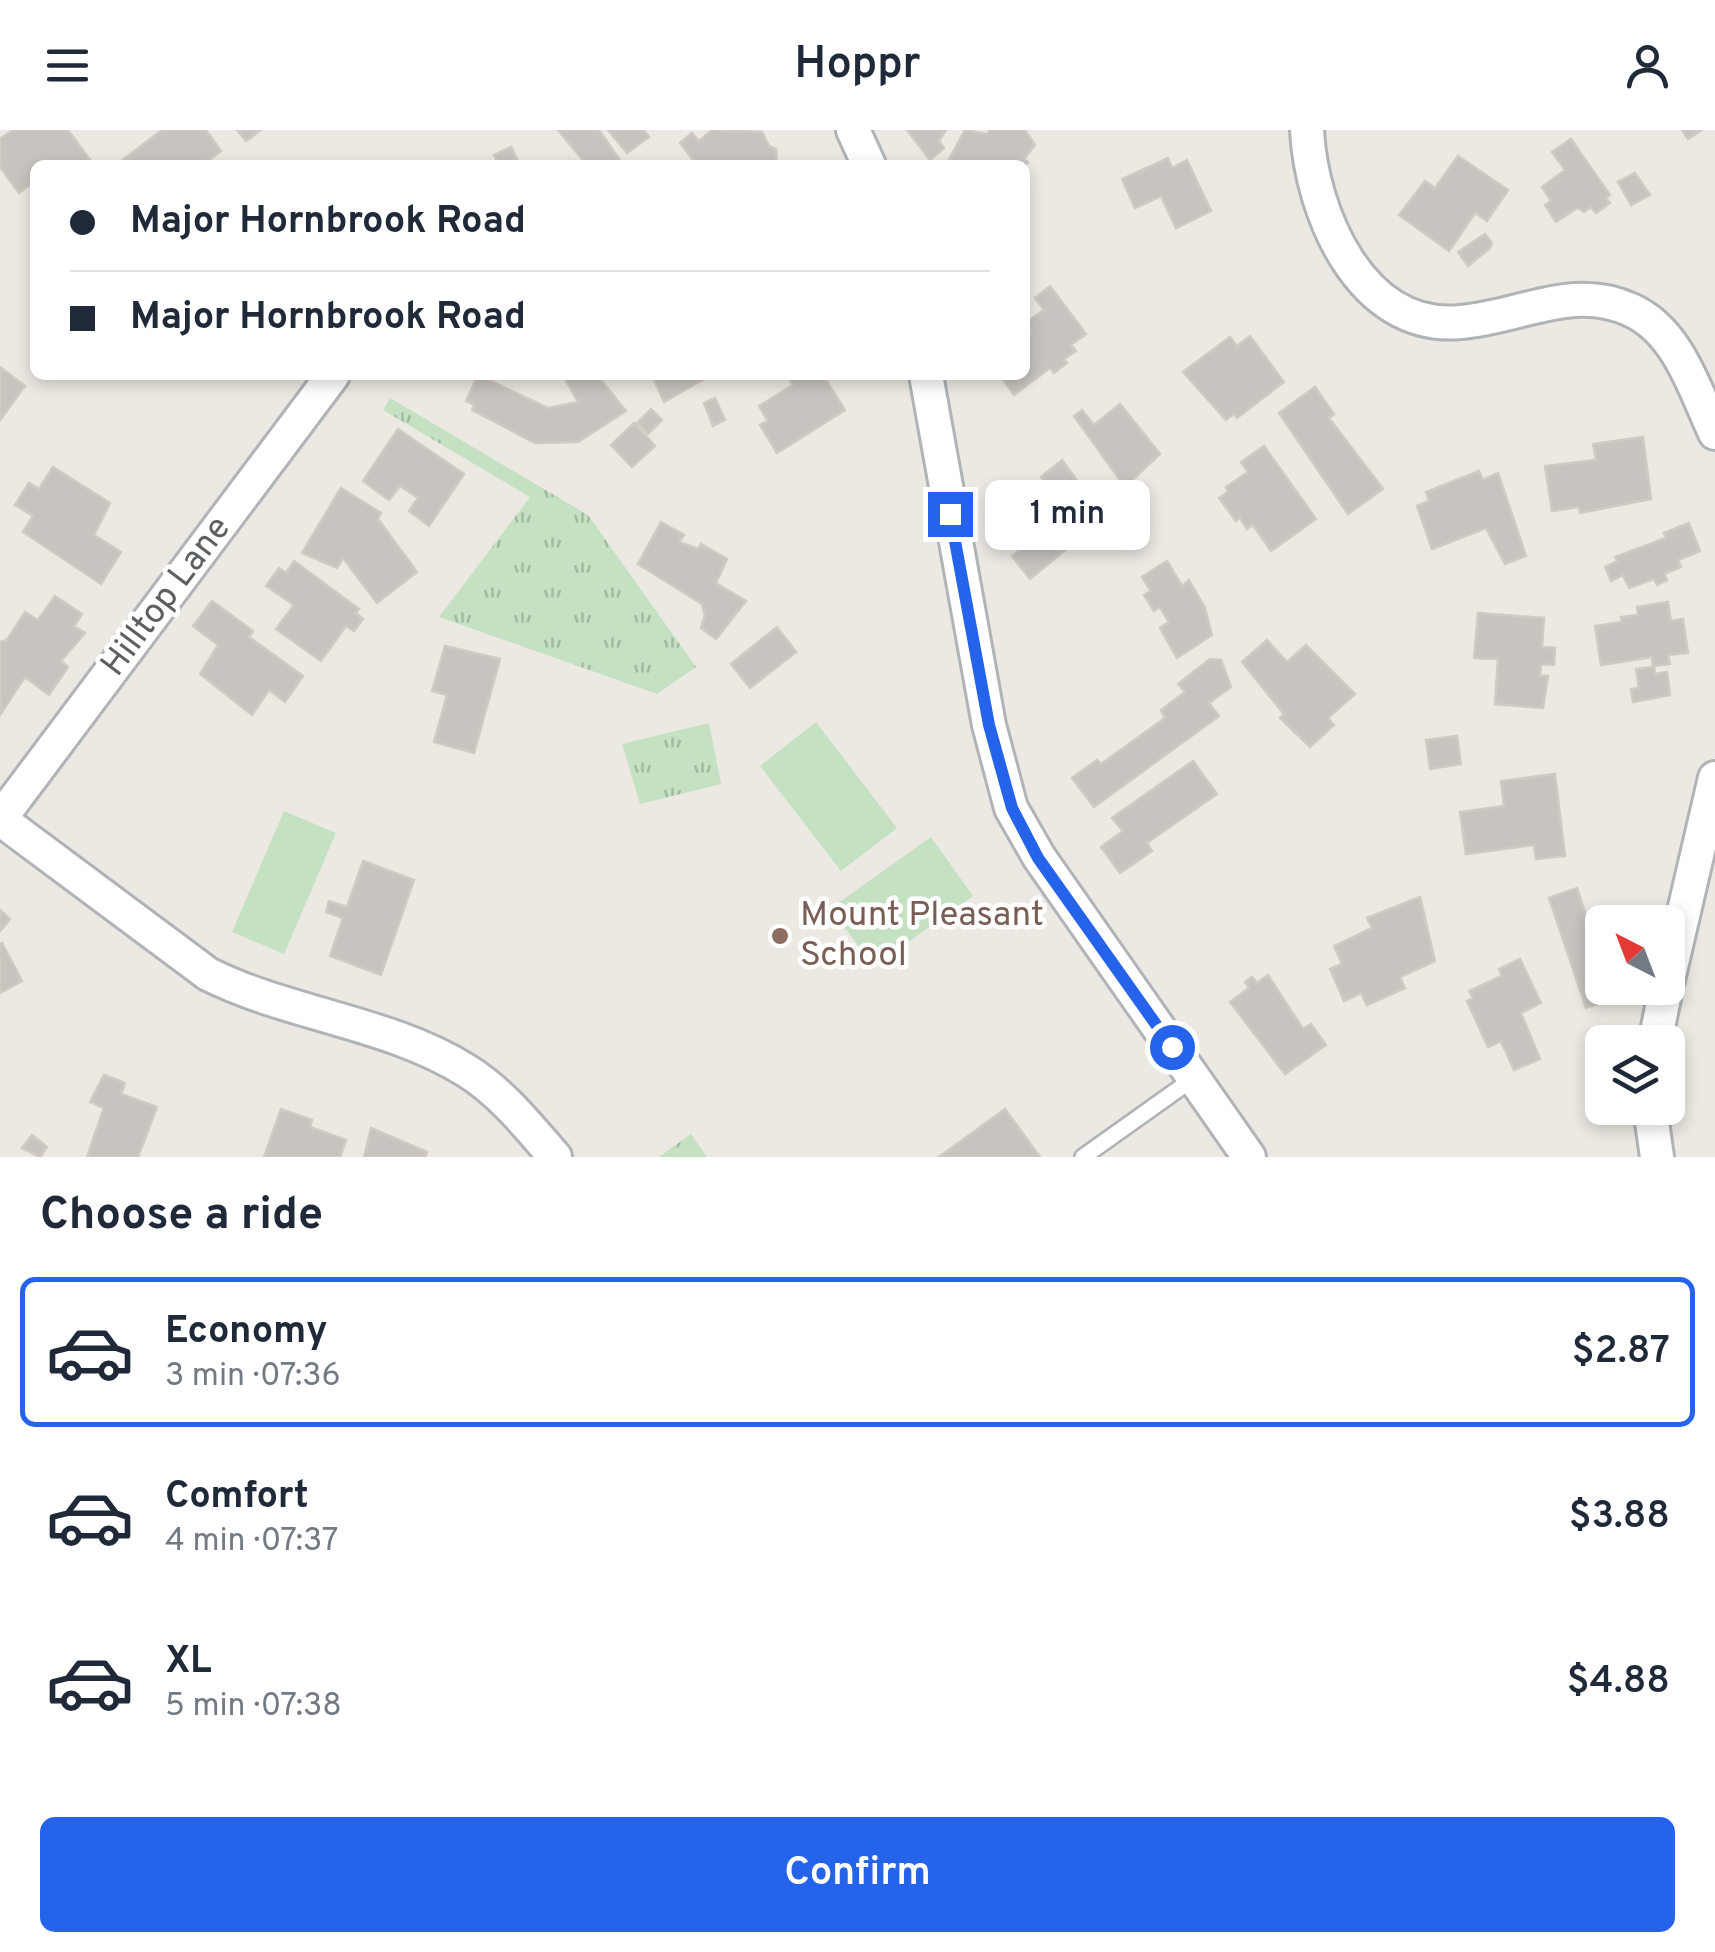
<!DOCTYPE html>
<html lang="en">
<head>
<meta charset="utf-8">
<style>
  :root { --surface:#fff; --page:#f6f6f7; --text:#1f2937; --muted:#747a83; --line:#e0e1e3; --accent:#2563eb }
  body { margin:0; font-family:Overpass,sans-serif; background:var(--page); color:var(--text); height:100vh; display:flex; flex-direction:column; font-size:38px; white-space:nowrap }
  * { box-sizing:border-box; margin:0 }
  p { font-size:32px; color:var(--muted) }
  .icon { flex:none; width:55px; height:55px; fill:none; stroke:currentColor; stroke-width:2; stroke-linecap:round; stroke-linejoin:round }
  .map { position:relative; height:1027px; overflow:hidden }
  .drawer { display:flex; flex-direction:column; background:var(--surface); flex:1 }
  .drawer>* { flex:none }
  .banner { position:absolute; left:30px; top:30px; width:1000px; height:220px; border-radius:15px; box-shadow:0 5px 15px #0003; display:grid; align-content:center; height:220px; padding:0 40px; background:var(--surface) }
  .needle { width:65px; rotate:318deg }
  .controls { position:absolute; left:1585px; top:775px; display:grid; gap:20px }
  .controls a { display:grid; place-items:center; width:100px; height:100px; border-radius:15px; background:var(--surface); box-shadow:0 5px 15px #0003; font-size:50px }
  .end { position:absolute; width:45px; height:45px; margin:-22px; border:12px solid #2563eb; background:#fff; box-shadow:0 0 0 5px #fff }
  .from { border-radius:50% }
  .bubble { position:absolute; height:70px; border-radius:15px; background:var(--surface); box-shadow:0 5px 15px #0003; font-size:32px; font-weight:600; line-height:70px; text-align:center }
  .banner b { display:flex; align-items:center; gap:35px; height:95px; font-size:38px }
  .banner b+b { border-top:2px solid var(--line) }
  .banner i { width:25px; height:25px; background:var(--text) }
  ul { padding:0; list-style:none }
  li { display:flex; align-items:center; gap:30px; height:150px; margin:0 20px 15px; padding:0 20px; border:5px solid transparent; border-radius:15px }
  li div { flex:1 }
  li b { display:block; font-size:38px }
  li em { font-style:normal; font-weight:600 }
  li.current { border-color:var(--accent) }
  li>.icon { width:90px; height:90px; stroke-width:1.5 }
  h2 { padding:0 40px; font-size:45px; line-height:120px }
  .button { display:flex; gap:20px; margin-top:auto; padding:20px 40px }
  .button a { flex:1; height:115px; border-radius:15px; background:var(--accent); color:#fff; font-size:40px; font-weight:600; line-height:115px; text-align:center }
  header { display:flex; justify-content:space-between; align-items:center; height:130px; padding:0 40px; background:var(--surface); font-size:45px; font-weight:600 }
  .map>svg:first-child { display:block }
</style>
</head>
<body>
<header><svg class="icon" aria-label="menu" viewBox="0 0 24 24"><path d="M4 6h16M4 12h16M4 18h16"/></svg>Hoppr<svg class="icon" aria-label="person" viewBox="0 0 24 24"><circle cx="12" cy="8" r="4"/><path d="M4 21q1-7 8-7t8 7"/></svg></header>
<div class="map">
<svg width="1715" height="1027" viewBox="0 0 1715 1027">
  <defs>
    <pattern id="grass-tufts" width="24" height="20" patternUnits="userSpaceOnUse" patternTransform="scale(2.5)"><rect width="24" height="20" fill="#c4e1c2"/><path d="M3 7l-1-3M5 7V3M7 7l1-3M15 17l-1-3M17 17v-4M19 17l1-3" fill="none" stroke="#a2baa1"/></pattern>
  </defs>
  <rect width="100%" height="100%" fill="#ece9e3"/>
  <g fill="url(#grass-tufts)">
    <path d="M 390,268 L 588,385 L 696,537 L 657,564 L 439,487 L 530,367 L 383,280 Z"/>
    <path d="M 709,593 L 721,654 L 640,674 L 622,614 Z"/>
    <path d="M 691,1004 L 707,1027 L 659,1027 Z"/>
  </g>
  <g fill="#c4e1c2">
    <path d="M 816,592 L 897,698 L 841,741 L 760,636 Z"/>
    <path d="M 284,681 L 336,703 L 284,824 L 232,802 Z"/>
    <path d="M 931,707 L 973,766 L 873,837 L 831,778 Z"/>
  </g>
  <g fill="#c7c4bf" stroke="#d0cac2" stroke-width="2.5">
    <path d="M 13,0 L 68,0 L 94,35 L 35,35 L 35,51 L 19,63 L 0,37 L 0,9 Z"/>
    <path d="M 162,0 L 206,0 L 221,21 L 202,35 L 116,35 Z"/>
    <path d="M 237,0 L 261,0 L 246,11 Z"/>
    <path d="M 558,0 L 599,0 L 621,32 L 587,35 Z"/>
    <path d="M 608,0 L 644,0 L 649,7 L 627,23 Z"/>
    <path d="M 712,0 L 762,2 L 769,16 L 776,19 L 777,35 L 697,35 L 680,13 L 692,3 L 699,11 Z"/>
    <path d="M 907,0 L 946,0 L 939,11 L 944,18 L 930,30 Z"/>
    <path d="M 965,0 L 987,4 L 990,0 L 1025,0 L 1035,15 L 1024,29 L 1028,32 L 1025,36 L 946,35 Z"/>
    <path d="M 1682,0 L 1702,0 L 1688,9 Z"/>
    <path d="M 1571,9 L 1610,65 L 1606,68 L 1610,73 L 1596,83 L 1591,77 L 1584,82 L 1577,78 L 1556,92 L 1545,75 L 1551,71 L 1542,57 L 1565,40 L 1552,22 Z"/>
    <path d="M 511,17 L 520,35 L 499,35 L 494,25 Z"/>
    <path d="M 1458,26 L 1508,60 L 1487,91 L 1475,83 L 1449,121 L 1399,85 L 1425,51 L 1435,58 Z"/>
    <path d="M 1168,28 L 1172,38 L 1187,30 L 1211,81 L 1176,98 L 1161,66 L 1135,78 L 1122,49 Z"/>
    <path d="M 1635,43 L 1650,65 L 1631,75 L 1618,52 Z"/>
    <path d="M 1485,104 L 1492,113 L 1490,118 L 1468,136 L 1458,122 Z"/>
    <path d="M 1050,156 L 1086,204 L 1071,215 L 1076,221 L 1064,229 L 1067,233 L 1054,243 L 1050,238 L 1014,265 L 1000,245 L 1025,245 L 1025,209 L 1032,203 L 1025,193 L 1044,180 L 1035,168 Z"/>
    <path d="M 1250,206 L 1284,252 L 1237,288 L 1234,284 L 1226,290 L 1183,242 L 1230,207 L 1237,216 Z"/>
    <path d="M 0,237 L 25,256 L 0,290 Z"/>
    <path d="M 478,245 L 548,278 L 578,272 L 563,245 L 597,245 L 626,281 L 578,312 L 535,313 L 472,280 L 475,275 L 466,271 Z"/>
    <path d="M 652,245 L 711,245 L 664,272 Z"/>
    <path d="M 791,245 L 823,245 L 845,280 L 777,323 L 760,295 L 768,291 L 759,276 L 793,255 L 788,247 Z"/>
    <path d="M 1315,257 L 1334,284 L 1329,288 L 1383,359 L 1348,384 L 1279,283 Z"/>
    <path d="M 715,268 L 725,290 L 713,296 L 704,273 Z"/>
    <path d="M 1120,274 L 1160,324 L 1125,357 L 1074,286 L 1082,280 L 1094,295 Z"/>
    <path d="M 651,279 L 662,290 L 648,304 L 637,293 Z"/>
    <path d="M 634,293 L 655,316 L 632,337 L 611,315 Z"/>
    <path d="M 398,299 L 464,344 L 429,396 L 409,381 L 418,368 L 400,356 L 389,370 L 363,351 Z"/>
    <path d="M 1643,307 L 1651,369 L 1580,383 L 1579,377 L 1552,381 L 1545,336 L 1596,330 L 1593,314 Z"/>
    <path d="M 1264,316 L 1316,389 L 1271,421 L 1253,395 L 1247,399 L 1240,388 L 1236,391 L 1219,368 L 1228,362 L 1226,357 L 1248,342 L 1241,332 Z"/>
    <path d="M 1062,330 L 1096,376 L 1090,381 L 1086,376 L 1058,401 L 1070,416 L 1030,449 L 1012,426 L 1030,413 L 1010,387 L 1051,360 L 1041,347 Z"/>
    <path d="M 53,337 L 110,373 L 94,405 L 121,422 L 101,454 L 23,402 L 33,386 L 15,375 L 29,353 L 39,359 Z"/>
    <path d="M 1479,341 L 1483,350 L 1498,343 L 1526,426 L 1505,434 L 1486,398 L 1432,419 L 1417,376 L 1429,371 L 1426,362 Z"/>
    <path d="M 341,358 L 381,383 L 378,389 L 417,442 L 377,473 L 343,428 L 337,438 L 302,423 Z"/>
    <path d="M 661,392 L 684,405 L 679,412 L 698,419 L 701,414 L 727,429 L 716,453 L 746,471 L 716,509 L 701,498 L 705,486 L 702,474 L 638,434 Z"/>
    <path d="M 1689,393 L 1700,421 L 1678,430 L 1681,437 L 1664,444 L 1667,450 L 1657,455 L 1654,449 L 1629,458 L 1623,445 L 1611,451 L 1605,437 L 1618,431 L 1615,427 L 1666,408 L 1664,403 Z"/>
    <path d="M 294,431 L 359,479 L 356,483 L 363,489 L 354,501 L 346,496 L 321,531 L 276,499 L 294,475 L 266,456 L 279,438 L 286,443 Z"/>
    <path d="M 1167,431 L 1182,456 L 1189,450 L 1205,478 L 1212,505 L 1177,528 L 1160,498 L 1169,492 L 1160,477 L 1154,481 L 1144,465 L 1151,461 L 1142,447 Z"/>
    <path d="M 55,466 L 82,484 L 74,496 L 85,503 L 61,531 L 68,537 L 49,565 L 25,547 L 0,585 L 0,512 L 7,510 L 25,482 L 38,490 Z"/>
    <path d="M 212,471 L 253,501 L 249,507 L 303,546 L 285,572 L 269,560 L 252,585 L 200,544 L 218,515 L 193,496 Z"/>
    <path d="M 1668,472 L 1671,491 L 1683,489 L 1688,523 L 1668,525 L 1670,534 L 1653,536 L 1652,527 L 1601,535 L 1595,496 L 1622,492 L 1621,487 L 1638,485 L 1637,477 Z"/>
    <path d="M 1478,483 L 1544,488 L 1542,517 L 1555,518 L 1554,535 L 1541,534 L 1540,546 L 1548,546 L 1543,578 L 1495,574 L 1498,529 L 1474,528 Z"/>
    <path d="M 777,497 L 796,522 L 750,558 L 731,534 Z"/>
    <path d="M 1267,510 L 1287,532 L 1306,515 L 1355,564 L 1328,588 L 1334,595 L 1310,617 L 1280,588 L 1284,584 L 1242,532 Z"/>
    <path d="M 445,516 L 500,529 L 474,623 L 434,612 L 447,565 L 432,561 Z"/>
    <path d="M 1210,529 L 1221,530 L 1231,557 L 1209,573 L 1219,586 L 1094,677 L 1072,648 L 1097,630 L 1101,634 L 1165,588 L 1161,580 L 1185,562 L 1178,554 Z"/>
    <path d="M 1654,537 L 1655,544 L 1667,542 L 1670,565 L 1633,572 L 1631,559 L 1639,558 L 1636,539 Z"/>
    <path d="M 1457,606 L 1461,634 L 1430,639 L 1426,610 Z"/>
    <path d="M 1193,631 L 1217,664 L 1147,713 L 1152,721 L 1120,743 L 1101,717 L 1123,701 L 1112,688 Z"/>
    <path d="M 1555,644 L 1565,726 L 1536,729 L 1534,715 L 1466,724 L 1460,682 L 1504,676 L 1501,651 Z"/>
    <path d="M 363,731 L 414,750 L 381,845 L 330,826 L 343,788 L 326,782 L 329,771 L 347,777 Z"/>
    <path d="M 1577,758 L 1602,834 L 1602,858 L 1610,858 L 1614,869 L 1586,878 L 1549,768 Z"/>
    <path d="M 1420,767 L 1435,831 L 1400,847 L 1405,858 L 1367,875 L 1361,863 L 1344,871 L 1330,839 L 1342,834 L 1334,816 L 1372,798 L 1367,788 Z"/>
    <path d="M 0,780 L 10,789 L 0,801 Z"/>
    <path d="M 2,813 L 22,851 L 0,863 L 0,814 Z"/>
    <path d="M 1520,829 L 1541,873 L 1521,883 L 1540,929 L 1514,940 L 1501,911 L 1488,917 L 1467,871 L 1473,868 L 1469,861 L 1502,846 L 1499,839 Z"/>
    <path d="M 1268,845 L 1303,899 L 1311,894 L 1326,915 L 1285,944 L 1230,872 L 1249,858 L 1245,852 L 1252,847 L 1257,853 Z"/>
    <path d="M 104,945 L 125,953 L 121,964 L 157,977 L 138,1027 L 87,1027 L 104,978 L 90,972 Z"/>
    <path d="M 281,979 L 312,990 L 310,997 L 346,1010 L 340,1027 L 264,1027 Z"/>
    <path d="M 1005,979 L 1040,1027 L 939,1027 Z"/>
    <path d="M 371,998 L 427,1022 L 425,1027 L 364,1027 Z"/>
    <path d="M 32,1005 L 47,1017 L 40,1027 L 22,1018 Z"/>
  </g>
  <g fill="none" stroke-linecap="round" stroke-linejoin="round">
    <defs>
      <path id="service" d="M 1083,1027 L 1194,948"/>
      <g id="minor">
        <path d="M 853,0 L 869,35"/>
        <path d="M 1307,0 C 1311,81 1360,202 1461,192 C 1521,187 1573,153 1631,180 C 1678,201 1695,260 1715,303"/>
        <path d="M 926,245 L 989,595 L 1011,678 L 1039,727 L 1249,1027"/>
        <path d="M 0,689 L 208,844 C 290,885 389,892 467,941 C 502,963 528,996 555,1027"/>
        <path d="M 0,689 L 333,245"/>
        <path d="M 1668,850 L 1715,648"/>
        <path d="M 1655,912 L 1666,858"/>
        <path d="M 1650,978 L 1657,1027"/>
      </g>
    </defs>
    <use href="#service" stroke="#b0b3b7" stroke-width="20"/>
    <use href="#minor" stroke="#b0b3b7" stroke-width="38"/>
    <use href="#service" stroke="#fff" stroke-width="15"/>
    <use href="#minor" stroke="#fff" stroke-width="32"/>
  </g>
  <g fill="none" stroke-linecap="round" stroke-linejoin="round">
    <path stroke="#2563eb" stroke-width="12" d="M 950,384 L 989,595 L 1012,678 L 1038,728 L 1172,917"/>
  </g>
  <circle fill="#8d6e63" stroke="#fff" stroke-width="4" cx="780" cy="806" r="10"/>
  <g text-anchor="middle" dominant-baseline="central" stroke-width="9" stroke-linejoin="round" paint-order="stroke">
    <g font-size="35" fill="#5b5f62" stroke="#fff">
      <text transform="translate(167 467) rotate(-53)">Hilltop Lane</text>
    </g>
    <g font-size="35" fill="#785e54" stroke="#fff" text-anchor="start">
      <text x="800" y="786">Mount Pleasant<tspan x="800" dy="40">School</tspan></text>
    </g>
  </g>
</svg>
<div class="controls">
<a><svg class="needle" viewBox="-14 -14 28 28"><path d="M0-13l5 13h-10z" fill="#e53935"/><path d="M0 13l5-13h-10z" fill="#747a83"/></svg></a>
<a><svg class="icon" aria-label="layers" viewBox="0 0 24 24"><path d="M12 4l9 5-9 5-9-5zM3 14l9 5 9-5"/></svg></a>
</div>
<i class="end from" style="left:1172px;top:917px"></i>
<i class="end" style="left:950px;top:384px"></i>
<div class="bubble" style="left:985px;top:350px;width:165px">1 min</div>
<div class="banner">
<b><i class="from"></i>Major Hornbrook Road</b>
<b><i></i>Major Hornbrook Road</b>
</div>
</div>
<section class="drawer">
<h2>Choose a ride</h2>
<ul>
<li class="current"><svg class="icon" aria-label="car" viewBox="0 0 24 24"><path d="M5 17H2v-5l4-1 3-4h7l3 4 3 1v5h-3M9 17h6M6 11h13"/><circle cx="7" cy="17" r="2"/><circle cx="17" cy="17" r="2"/></svg><div><b>Economy</b><p>3 min · 07:36</p></div><em>$2.87</em></li>
<li><svg class="icon" aria-label="car" viewBox="0 0 24 24"><path d="M5 17H2v-5l4-1 3-4h7l3 4 3 1v5h-3M9 17h6M6 11h13"/><circle cx="7" cy="17" r="2"/><circle cx="17" cy="17" r="2"/></svg><div><b>Comfort</b><p>4 min · 07:37</p></div><em>$3.88</em></li>
<li><svg class="icon" aria-label="car" viewBox="0 0 24 24"><path d="M5 17H2v-5l4-1 3-4h7l3 4 3 1v5h-3M9 17h6M6 11h13"/><circle cx="7" cy="17" r="2"/><circle cx="17" cy="17" r="2"/></svg><div><b>XL</b><p>5 min · 07:38</p></div><em>$4.88</em></li>
</ul>
<div class="button"><a>Confirm</a></div>
</section>
</body>
</html>
